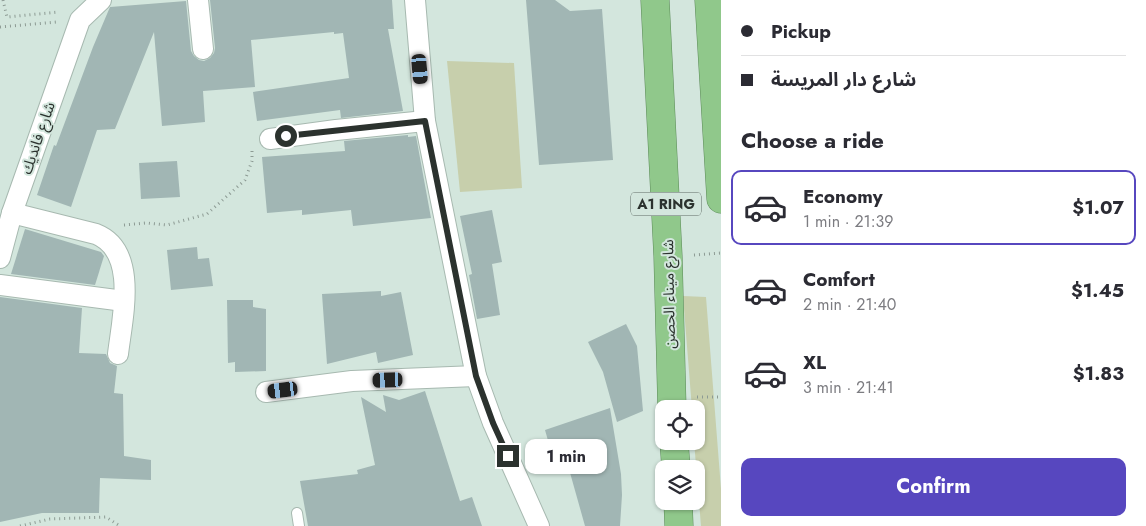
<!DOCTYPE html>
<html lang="en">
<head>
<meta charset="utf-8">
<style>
  :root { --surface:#fff; --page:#f2f2f3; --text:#2b2b33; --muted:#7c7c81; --line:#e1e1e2; --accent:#5747bf }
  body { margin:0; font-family:Jost,"Noto Sans Arabic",sans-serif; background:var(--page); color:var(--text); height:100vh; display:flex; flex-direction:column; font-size:19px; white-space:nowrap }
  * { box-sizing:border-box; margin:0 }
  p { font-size:16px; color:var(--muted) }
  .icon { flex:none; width:28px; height:28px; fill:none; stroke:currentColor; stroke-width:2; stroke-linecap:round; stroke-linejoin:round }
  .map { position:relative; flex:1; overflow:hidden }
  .drawer { display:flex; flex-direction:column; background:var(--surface); width:425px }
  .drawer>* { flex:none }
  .top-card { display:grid; align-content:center; height:110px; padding:0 20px; background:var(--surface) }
  .tools { position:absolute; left:655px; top:400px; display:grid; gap:10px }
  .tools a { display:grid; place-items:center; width:50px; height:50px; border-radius:10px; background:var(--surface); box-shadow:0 1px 4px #0004; font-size:25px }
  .end { position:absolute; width:22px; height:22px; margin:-11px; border:6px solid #2b322e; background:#fff; box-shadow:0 0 0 2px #fff }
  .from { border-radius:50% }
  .bubble { position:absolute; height:35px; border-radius:10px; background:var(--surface); box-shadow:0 1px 4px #0004; font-size:16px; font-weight:700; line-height:35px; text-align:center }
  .car { position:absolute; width:15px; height:30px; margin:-15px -8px; border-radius:6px; box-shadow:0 0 4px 1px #0007; background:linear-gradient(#222 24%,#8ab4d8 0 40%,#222 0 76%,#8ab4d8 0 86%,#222 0) }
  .top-card b { display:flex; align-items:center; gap:18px; height:48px; font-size:19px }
  .top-card b+b { border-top:1px solid var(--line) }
  .top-card i { width:12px; height:12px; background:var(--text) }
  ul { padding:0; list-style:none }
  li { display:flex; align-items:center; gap:15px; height:75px; margin:0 10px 8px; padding:0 10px; border:2px solid transparent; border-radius:10px }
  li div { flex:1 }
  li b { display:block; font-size:19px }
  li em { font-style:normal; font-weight:700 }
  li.selected { border-color:var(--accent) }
  li>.icon { width:45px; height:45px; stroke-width:1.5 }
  h2 { padding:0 20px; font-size:22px; line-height:60px }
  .action { display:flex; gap:10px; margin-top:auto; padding:10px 20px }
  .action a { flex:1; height:58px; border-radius:10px; background:var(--accent); color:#fff; font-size:20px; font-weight:700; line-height:58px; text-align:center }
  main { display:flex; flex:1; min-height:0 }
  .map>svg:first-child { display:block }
</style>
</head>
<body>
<main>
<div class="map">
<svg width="721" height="526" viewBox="0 0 721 526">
  <rect width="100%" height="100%" fill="#d3e6dd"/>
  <g fill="#c7cfac">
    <path d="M 447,61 L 514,63 L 522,188 L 460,192 Z"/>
    <path d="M 683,296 L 706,297 L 721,489 L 721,526 L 701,526 L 694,441 L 696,441 L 696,409 L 692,409 Z"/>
  </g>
  <g fill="#a1b6b4">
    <path d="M 210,0 L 392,0 L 394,29 L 388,29 L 403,111 L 341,118 L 340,110 L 257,121 L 253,92 L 349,78 L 343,33 L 334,34 L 334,32 L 251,40 L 255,87 L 203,91 L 205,122 L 162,126 L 154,32 L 115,129 L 97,130 L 71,207 L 37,195 L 54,145 L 56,146 L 93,47 L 110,7 L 186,1 L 191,51 L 194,56 L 199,60 L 204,61 L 210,58 L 214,53 L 215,48 Z"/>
    <path d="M 526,0 L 555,0 L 570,11 L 602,9 L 613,160 L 539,165 Z"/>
    <path d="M 408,135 L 408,137 L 416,136 L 431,218 L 353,226 L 351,210 L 302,215 L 302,210 L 267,213 L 262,157 L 345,151 L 344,141 Z"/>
    <path d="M 177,161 L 180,197 L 141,199 L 139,163 Z"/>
    <path d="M 492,210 L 502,262 L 492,264 L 500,315 L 477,319 L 469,275 L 472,274 L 460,216 Z"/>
    <path d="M 25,229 L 101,252 L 104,256 L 95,285 L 11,274 Z"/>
    <path d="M 197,247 L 198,259 L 209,258 L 213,286 L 171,290 L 167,250 Z"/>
    <path d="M 381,291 L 381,296 L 401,292 L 413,355 L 378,363 L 376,352 L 327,364 L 322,294 Z"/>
    <path d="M 0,297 L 82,308 L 79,353 L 106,354 L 110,363 L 117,366 L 114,393 L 123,394 L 124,456 L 151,460 L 151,480 L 100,478 L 99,513 L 42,513 L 0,522 Z"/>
    <path d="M 227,300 L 253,300 L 253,307 L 266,309 L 266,371 L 235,372 L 235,362 L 228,363 Z"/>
    <path d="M 626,324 L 637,346 L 643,411 L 617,422 L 603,372 L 588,342 Z"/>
    <path d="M 425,391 L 460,501 L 472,497 L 482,526 L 308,526 L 300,481 L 358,474 L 357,470 L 375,465 L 361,397 L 386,412 L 383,395 L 399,400 Z"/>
    <path d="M 610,408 L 621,474 L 622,495 L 620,526 L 585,526 L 567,462 L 555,465 L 545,430 Z"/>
  </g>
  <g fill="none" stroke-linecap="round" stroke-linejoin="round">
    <defs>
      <path id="service" d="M 297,513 L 299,526"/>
      <g id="minor">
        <path d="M 198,0 L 203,49"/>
        <path d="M 415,0 L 425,121 L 476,376 L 493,423 L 539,526"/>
        <path d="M 270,139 L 336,130 L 425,121"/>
        <path d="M 12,213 L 96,234 C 139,251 122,319 118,354"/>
        <path d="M 0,258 L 12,213 L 80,20 L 101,0"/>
        <path d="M 0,285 L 124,301"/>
        <path d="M 266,392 L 352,381 L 476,376"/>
      </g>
      <g id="trunk">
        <path d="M 655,0 L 668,256 L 672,409"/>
        <path d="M 709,0 L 721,199"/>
        <path d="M 674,441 L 676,469"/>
        <path d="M 678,501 L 679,526"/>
      </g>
    </defs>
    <use href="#service" stroke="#a7b9b0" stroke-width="12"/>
    <use href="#minor" stroke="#a7b9b0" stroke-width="22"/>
    <use href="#trunk" stroke="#5b8a58" stroke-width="29"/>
    <g stroke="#8d9b94" stroke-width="3" stroke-dasharray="1 4" stroke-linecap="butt">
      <path d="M 3,0 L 7,17 L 59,12"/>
      <path d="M 0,27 L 57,22"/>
      <path d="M 124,225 L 146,223 L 167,225 L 207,214 L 245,180 L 252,161 L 252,151"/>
      <path d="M 694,255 L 721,253"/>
      <path d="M 697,397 L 721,397"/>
      <path d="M 20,526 L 50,519 L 106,517 L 120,526"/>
    </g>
    <use href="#service" stroke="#fff" stroke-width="10"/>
    <use href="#minor" stroke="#fff" stroke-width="20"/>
    <use href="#trunk" stroke="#90c88b" stroke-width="28"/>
  </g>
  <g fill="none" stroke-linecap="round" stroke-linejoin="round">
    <path stroke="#2b322e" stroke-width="6" d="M 286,136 L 425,121 L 476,376 L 493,423 L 508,456"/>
  </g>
  <g text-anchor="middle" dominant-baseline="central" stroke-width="4" stroke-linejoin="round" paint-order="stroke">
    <rect fill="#d3e6dd" stroke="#5d6862" stroke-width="1" x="631" y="192.5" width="70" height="23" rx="4"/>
    <g font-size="14" font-weight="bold" fill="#2b322e">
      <text x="666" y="204">A1 RING</text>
    </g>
    <g font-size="15" fill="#2b322e" stroke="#d3e6dd">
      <text transform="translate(38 138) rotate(-71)">شارع فانديك</text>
      <text transform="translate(669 294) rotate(-91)">شارع ميناء الحصن</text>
    </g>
  </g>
</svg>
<div class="tools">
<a><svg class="icon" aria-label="locate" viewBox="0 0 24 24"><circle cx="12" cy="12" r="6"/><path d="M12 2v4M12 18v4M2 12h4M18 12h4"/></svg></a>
<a><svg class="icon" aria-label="layers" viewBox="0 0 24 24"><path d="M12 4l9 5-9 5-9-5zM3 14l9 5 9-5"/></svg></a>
</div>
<i class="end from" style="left:286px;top:136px"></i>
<i class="end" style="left:508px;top:456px"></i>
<div class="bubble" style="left:525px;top:439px;width:82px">1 min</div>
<i class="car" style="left:420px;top:69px;rotate:175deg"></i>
<i class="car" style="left:388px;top:380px;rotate:268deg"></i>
<i class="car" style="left:283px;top:390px;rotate:263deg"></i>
</div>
<section class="drawer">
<div class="top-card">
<b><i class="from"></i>Pickup</b>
<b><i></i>شارع دار المريسة</b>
</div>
<h2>Choose a ride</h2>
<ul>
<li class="selected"><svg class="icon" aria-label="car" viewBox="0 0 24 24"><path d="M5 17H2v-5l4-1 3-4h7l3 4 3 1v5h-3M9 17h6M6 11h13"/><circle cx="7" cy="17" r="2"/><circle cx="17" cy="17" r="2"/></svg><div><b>Economy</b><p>1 min · 21:39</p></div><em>$1.07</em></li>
<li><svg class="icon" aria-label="car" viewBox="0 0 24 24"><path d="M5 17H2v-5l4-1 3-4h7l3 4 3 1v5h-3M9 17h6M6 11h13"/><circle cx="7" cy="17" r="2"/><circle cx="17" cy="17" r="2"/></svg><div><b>Comfort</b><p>2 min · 21:40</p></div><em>$1.45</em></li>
<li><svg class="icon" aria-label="car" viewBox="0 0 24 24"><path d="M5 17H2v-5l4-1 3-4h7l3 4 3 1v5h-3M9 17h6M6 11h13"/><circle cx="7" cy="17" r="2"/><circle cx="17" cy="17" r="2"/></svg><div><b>XL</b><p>3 min · 21:41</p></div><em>$1.83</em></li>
</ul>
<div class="action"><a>Confirm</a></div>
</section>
</main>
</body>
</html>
